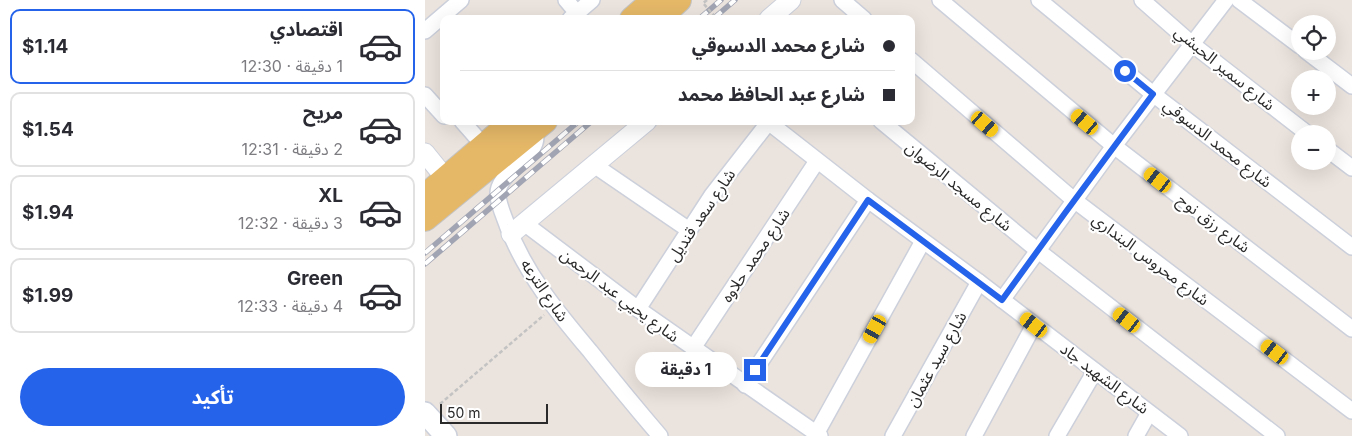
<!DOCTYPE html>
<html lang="ar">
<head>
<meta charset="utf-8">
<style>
  :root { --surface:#fff; --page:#f7f7f7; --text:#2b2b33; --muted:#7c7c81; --line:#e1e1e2; --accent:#2563eb }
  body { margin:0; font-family:Inter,"Noto Sans Arabic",sans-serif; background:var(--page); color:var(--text); direction:rtl; height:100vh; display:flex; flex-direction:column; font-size:19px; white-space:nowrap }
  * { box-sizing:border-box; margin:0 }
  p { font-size:16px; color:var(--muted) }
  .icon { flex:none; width:28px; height:28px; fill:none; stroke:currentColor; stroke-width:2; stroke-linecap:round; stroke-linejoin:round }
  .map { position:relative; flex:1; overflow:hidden; direction:ltr }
  .drawer { display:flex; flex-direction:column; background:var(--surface); width:425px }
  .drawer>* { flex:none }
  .hud { position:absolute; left:15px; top:15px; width:475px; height:110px; border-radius:10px; box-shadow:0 5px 20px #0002; direction:rtl; display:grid; align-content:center; height:110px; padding:0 20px; background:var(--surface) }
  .tools { position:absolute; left:866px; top:15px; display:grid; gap:10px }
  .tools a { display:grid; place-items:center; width:45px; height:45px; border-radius:50%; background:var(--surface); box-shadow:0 5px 20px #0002; font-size:25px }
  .scale { position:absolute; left:15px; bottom:12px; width:108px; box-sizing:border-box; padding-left:5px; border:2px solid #2a2a2a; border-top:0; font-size:14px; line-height:18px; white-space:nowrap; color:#2a2a2a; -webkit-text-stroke:4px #fff; paint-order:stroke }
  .end { position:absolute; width:22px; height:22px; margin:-11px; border:6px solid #2563eb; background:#fff; box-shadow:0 0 0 2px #fff }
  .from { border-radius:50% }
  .bubble { position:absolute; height:35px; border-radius:18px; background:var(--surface); box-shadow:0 5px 20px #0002; font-size:16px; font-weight:700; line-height:35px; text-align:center; direction:rtl }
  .car { position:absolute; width:15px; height:30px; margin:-15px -8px; border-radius:6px; box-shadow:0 0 4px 1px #0007; background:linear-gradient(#f5c518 24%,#345 0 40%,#f5c518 0 76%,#345 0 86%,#f5c518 0) }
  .hud b { display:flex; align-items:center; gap:18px; height:48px; font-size:19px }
  .hud b+b { border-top:1px solid var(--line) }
  .hud i { width:12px; height:12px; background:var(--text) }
  ul { padding:9px 0 0; list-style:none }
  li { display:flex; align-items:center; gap:15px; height:75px; margin:0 10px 8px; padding:0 10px; border:2px solid var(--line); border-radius:10px }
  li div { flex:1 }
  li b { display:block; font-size:19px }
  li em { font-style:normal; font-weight:700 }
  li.selected { border-color:var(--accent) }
  li>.icon { width:45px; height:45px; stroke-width:1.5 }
  .button { display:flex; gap:10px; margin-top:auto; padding:10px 20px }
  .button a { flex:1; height:58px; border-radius:30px; background:var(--accent); color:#fff; font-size:20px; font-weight:700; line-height:58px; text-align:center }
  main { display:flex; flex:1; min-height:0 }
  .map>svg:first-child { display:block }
</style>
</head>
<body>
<main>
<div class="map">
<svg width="927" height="436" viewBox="0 0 927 436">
  <rect width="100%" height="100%" fill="#ebe3dd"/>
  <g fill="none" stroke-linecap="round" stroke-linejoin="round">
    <defs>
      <g id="minor">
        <path d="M 141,0 L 152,13"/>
        <path d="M 417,0 L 439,19"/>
        <path d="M 515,0 L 689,146 L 927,329"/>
        <path d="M 614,0 L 728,94 L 927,247"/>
        <path d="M 717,0 L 767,44 L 883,134"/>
        <path d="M 814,0 L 875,46"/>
        <path d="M 145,19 L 167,0"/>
        <path d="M 0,31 L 36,0"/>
        <path d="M 881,51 L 927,86"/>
        <path d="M 486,60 L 649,200 L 927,411"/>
        <path d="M 0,95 L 19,116"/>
        <path d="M 37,121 L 59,146"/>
        <path d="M 342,121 L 443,200 L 554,282 L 755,436"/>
        <path d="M 456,121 L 612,250 L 852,436"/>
        <path d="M 109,131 C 121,154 70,171 73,196 C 74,206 79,216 82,225 C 100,273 132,312 165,351 C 188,380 211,408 235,436"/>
        <path d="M 902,149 L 927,168"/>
        <path d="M 169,165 L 264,230"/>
        <path d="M 99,223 L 213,309 L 395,436"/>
        <path d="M 577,300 L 689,146 L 801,0"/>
        <path d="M 213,309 L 287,195 L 343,123"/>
        <path d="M 268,348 L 392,161"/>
        <path d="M 320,385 L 443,200"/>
        <path d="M 390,436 L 498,241"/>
        <path d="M 468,436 L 554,282"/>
        <path d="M 549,436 L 609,325"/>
        <path d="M 632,436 L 670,371"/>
        <path d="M 711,436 L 724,413"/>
      </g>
      <g id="tertiary">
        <path d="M 344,19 L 366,0"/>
        <path d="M 0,153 L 21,179"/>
        <path d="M 86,234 L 222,121"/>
      </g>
      <path id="secondary" d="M 0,413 L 21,436"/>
      <g id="primary">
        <path d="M 207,19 L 229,0"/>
        <path d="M 233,19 L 254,0"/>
        <path d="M 0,196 L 88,121"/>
        <path d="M 0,219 L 120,121"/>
      </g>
    </defs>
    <use href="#minor" stroke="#ccd0db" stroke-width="18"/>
    <use href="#tertiary" stroke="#ccd0db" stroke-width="21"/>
    <use href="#secondary" stroke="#ccd0db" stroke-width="24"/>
    <use href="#primary" stroke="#c3c3c3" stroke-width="26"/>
    <path stroke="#c3c3c3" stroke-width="2.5" stroke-dasharray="4 2.5" stroke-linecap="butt" d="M 15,404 L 119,315"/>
    <use href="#minor" stroke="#fff" stroke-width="15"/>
    <use href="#tertiary" stroke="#fff" stroke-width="19"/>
    <use href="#secondary" stroke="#fff" stroke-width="21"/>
    <use href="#primary" stroke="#e5b868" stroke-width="24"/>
    <defs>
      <g id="rail">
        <path d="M 274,19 L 296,0"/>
        <path d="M 288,19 L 310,0"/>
        <path d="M 0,253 L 154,121"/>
        <path d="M 0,264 L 167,121"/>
      </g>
    </defs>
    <use href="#rail" stroke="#a1a5b3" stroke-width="5.5"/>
    <use href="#rail" stroke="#fff" stroke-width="4" stroke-dasharray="11" stroke-linecap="butt"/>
    <path stroke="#c3c3c3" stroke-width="2.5" stroke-dasharray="4 2.5" stroke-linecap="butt" d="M 282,0 L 278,3 L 292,19"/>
  </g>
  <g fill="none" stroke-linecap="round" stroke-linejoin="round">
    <path stroke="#2563eb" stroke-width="6" d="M 330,370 L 443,200 L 577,300 L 640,213 L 728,94 L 700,71"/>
  </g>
  <g text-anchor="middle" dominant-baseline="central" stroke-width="4.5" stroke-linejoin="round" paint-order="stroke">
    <g font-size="16" fill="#2a2a2a" stroke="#fff">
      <text transform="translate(800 68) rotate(39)">شارع سمير الحبشي</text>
      <text transform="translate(793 143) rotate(38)">شارع محمد الدسوقي</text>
      <text transform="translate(534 186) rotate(39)">شارع مسجد الرضوان</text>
      <text transform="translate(276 215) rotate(-56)">شارع سعد قنديل</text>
      <text transform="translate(789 223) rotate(37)">شارع رزق نوح</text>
      <text transform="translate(330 255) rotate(-56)">شارع محمد حلاوه</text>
      <text transform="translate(726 259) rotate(37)">شارع محروس البنداري</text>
      <text transform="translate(120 290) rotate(56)">شارع الترعه</text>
      <text transform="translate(195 295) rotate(37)">شارع يحيي عبد الرحمن</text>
      <text transform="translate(511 359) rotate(-61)">شارع سيد عثمان</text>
      <text transform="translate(680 378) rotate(37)">شارع الشهيد جاد</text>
    </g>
  </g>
</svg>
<div class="tools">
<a><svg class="icon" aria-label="locate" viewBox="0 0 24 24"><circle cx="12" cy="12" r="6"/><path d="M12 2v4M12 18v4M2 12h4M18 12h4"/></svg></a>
<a>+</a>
<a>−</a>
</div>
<div class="scale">50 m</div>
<i class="end from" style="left:700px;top:71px"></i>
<i class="end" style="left:330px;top:370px"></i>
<div class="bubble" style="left:210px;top:352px;width:102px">1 دقيقة</div>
<i class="car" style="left:660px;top:122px;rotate:310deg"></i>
<i class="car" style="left:560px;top:124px;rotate:131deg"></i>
<i class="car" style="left:733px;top:180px;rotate:308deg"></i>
<i class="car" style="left:702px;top:320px;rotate:308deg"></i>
<i class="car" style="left:609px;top:325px;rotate:308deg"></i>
<i class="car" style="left:450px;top:329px;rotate:209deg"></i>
<i class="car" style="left:850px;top:352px;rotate:307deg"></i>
<div class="hud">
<b><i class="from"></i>شارع محمد الدسوقي</b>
<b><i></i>شارع عبد الحافظ محمد</b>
</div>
</div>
<section class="drawer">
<ul>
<li class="selected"><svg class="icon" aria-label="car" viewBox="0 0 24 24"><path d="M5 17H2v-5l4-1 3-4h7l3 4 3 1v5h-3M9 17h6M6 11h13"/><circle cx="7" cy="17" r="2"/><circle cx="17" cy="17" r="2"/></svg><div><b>اقتصادي</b><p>1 دقيقة · 12:30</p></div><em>$1.14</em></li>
<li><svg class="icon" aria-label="car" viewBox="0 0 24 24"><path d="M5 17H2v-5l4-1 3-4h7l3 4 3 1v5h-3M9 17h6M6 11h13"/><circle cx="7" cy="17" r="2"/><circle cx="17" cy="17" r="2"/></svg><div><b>مريح</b><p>2 دقيقة · 12:31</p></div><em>$1.54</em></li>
<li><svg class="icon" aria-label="car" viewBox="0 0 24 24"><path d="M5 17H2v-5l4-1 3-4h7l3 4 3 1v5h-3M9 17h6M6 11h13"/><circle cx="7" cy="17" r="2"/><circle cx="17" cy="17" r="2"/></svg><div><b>XL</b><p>3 دقيقة · 12:32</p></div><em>$1.94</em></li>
<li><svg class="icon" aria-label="car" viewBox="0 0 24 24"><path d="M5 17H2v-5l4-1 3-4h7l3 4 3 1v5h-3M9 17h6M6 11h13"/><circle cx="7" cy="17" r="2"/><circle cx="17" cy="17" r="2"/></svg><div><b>Green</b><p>4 دقيقة · 12:33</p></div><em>$1.99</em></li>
</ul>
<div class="button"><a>تأكيد</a></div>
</section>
</main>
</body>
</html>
